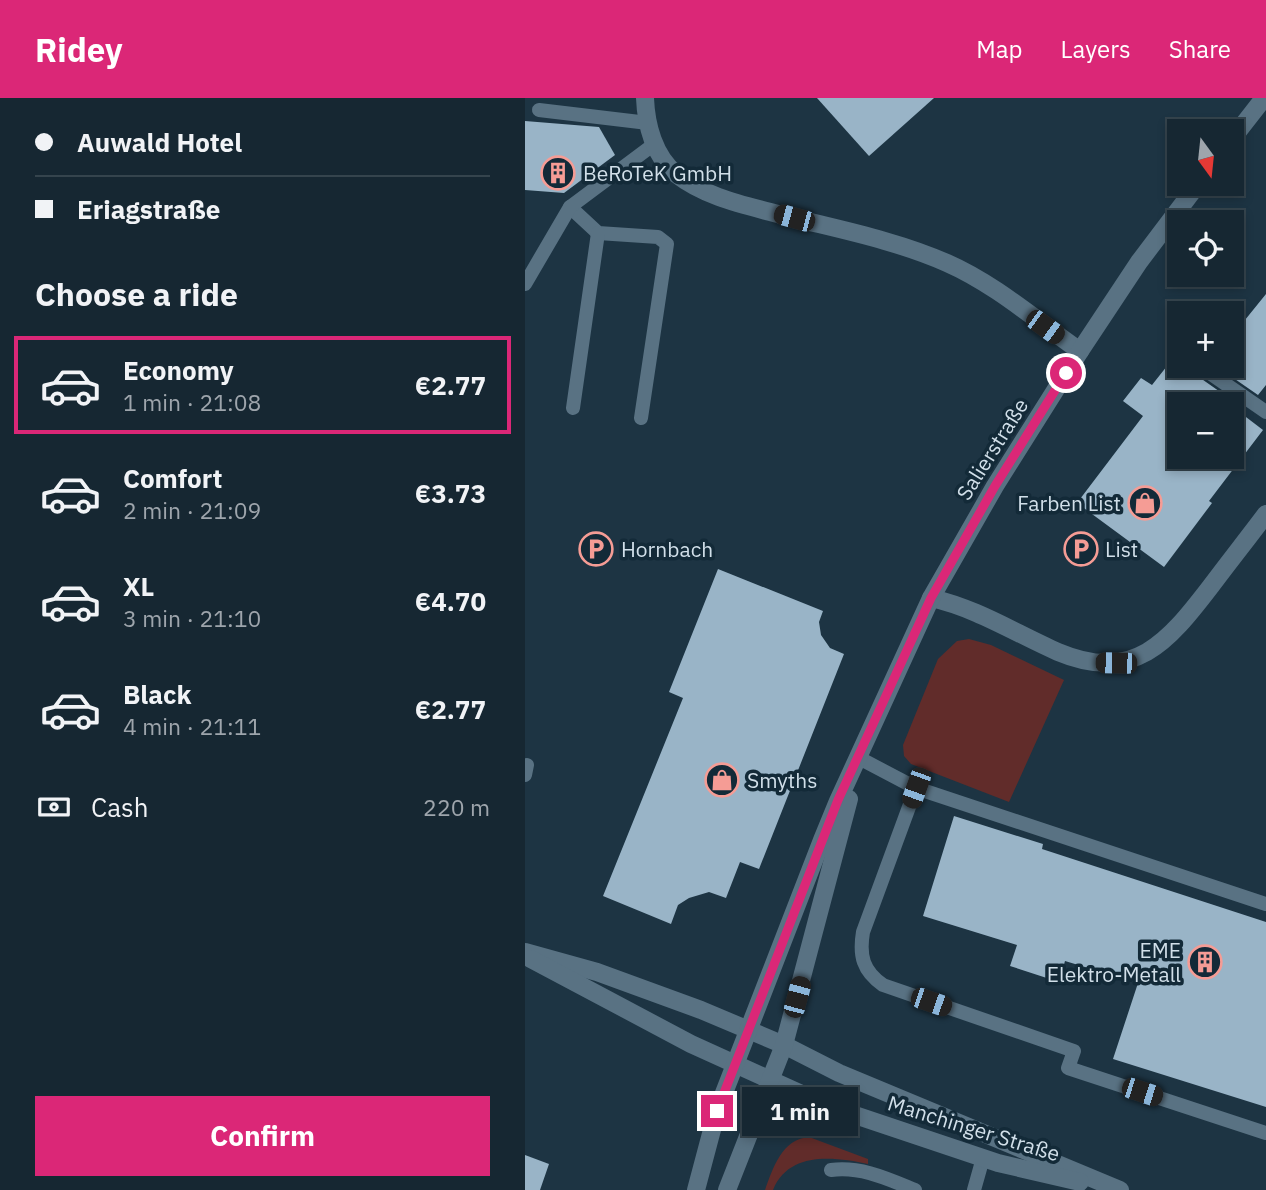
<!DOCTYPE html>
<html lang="en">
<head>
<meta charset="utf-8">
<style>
  :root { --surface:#162732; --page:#23333e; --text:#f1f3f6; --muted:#9ea5ac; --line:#35444d; --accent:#db2777 }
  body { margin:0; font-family:"IBM Plex Sans",sans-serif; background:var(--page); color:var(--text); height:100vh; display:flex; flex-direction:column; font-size:26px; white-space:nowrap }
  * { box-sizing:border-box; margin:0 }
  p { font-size:23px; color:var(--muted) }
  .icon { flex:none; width:38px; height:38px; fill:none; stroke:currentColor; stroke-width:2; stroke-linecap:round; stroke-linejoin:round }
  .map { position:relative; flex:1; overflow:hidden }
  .sheet { display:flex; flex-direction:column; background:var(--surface); width:525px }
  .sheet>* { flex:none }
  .banner { display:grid; align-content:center; height:154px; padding:0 35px; background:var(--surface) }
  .needle { width:46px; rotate:165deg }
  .buttons { position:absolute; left:642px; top:21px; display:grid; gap:14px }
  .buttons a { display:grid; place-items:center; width:77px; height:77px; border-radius:0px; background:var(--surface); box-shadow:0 4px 10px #0003,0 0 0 2px var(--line); font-size:35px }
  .end { position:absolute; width:32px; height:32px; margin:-16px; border:9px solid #db2777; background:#fff; box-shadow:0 0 0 4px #fff }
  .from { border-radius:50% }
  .bubble { position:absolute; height:49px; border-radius:0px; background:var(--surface); box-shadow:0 4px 10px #0003,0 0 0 2px var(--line); font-size:23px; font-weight:700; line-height:49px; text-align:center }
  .car { position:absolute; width:21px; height:42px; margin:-21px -10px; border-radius:9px; box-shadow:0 0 5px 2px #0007; background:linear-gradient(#222 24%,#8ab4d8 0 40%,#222 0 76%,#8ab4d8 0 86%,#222 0) }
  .banner b { display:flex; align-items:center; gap:24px; height:66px; font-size:26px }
  .banner b+b { border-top:2px solid var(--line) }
  .banner i { width:18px; height:18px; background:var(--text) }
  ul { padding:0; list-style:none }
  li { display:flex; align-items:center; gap:21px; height:98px; margin:0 14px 10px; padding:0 21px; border:4px solid transparent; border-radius:0px }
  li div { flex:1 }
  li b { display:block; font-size:26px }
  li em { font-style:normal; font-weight:700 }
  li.current { border-color:var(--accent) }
  li>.icon { width:63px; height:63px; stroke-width:1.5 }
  h2 { padding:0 35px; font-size:32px; line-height:84px }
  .pay { display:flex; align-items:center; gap:18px; height:77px; padding:0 35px; font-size:26px }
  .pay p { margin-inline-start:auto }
  .action { display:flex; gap:14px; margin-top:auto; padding:14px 35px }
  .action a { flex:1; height:80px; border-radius:0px; background:var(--accent); color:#fff; font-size:28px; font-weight:700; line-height:80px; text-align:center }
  header { display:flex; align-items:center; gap:42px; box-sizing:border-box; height:98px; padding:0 35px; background:var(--accent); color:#fff }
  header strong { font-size:33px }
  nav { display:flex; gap:38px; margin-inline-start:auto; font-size:24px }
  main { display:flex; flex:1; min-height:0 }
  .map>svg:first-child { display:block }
</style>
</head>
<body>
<header>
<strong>Ridey</strong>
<nav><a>Map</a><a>Layers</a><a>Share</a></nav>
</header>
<main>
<section class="sheet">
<div class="banner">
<b><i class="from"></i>Auwald Hotel</b>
<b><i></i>Eriagstraße</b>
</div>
<h2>Choose a ride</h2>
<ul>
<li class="current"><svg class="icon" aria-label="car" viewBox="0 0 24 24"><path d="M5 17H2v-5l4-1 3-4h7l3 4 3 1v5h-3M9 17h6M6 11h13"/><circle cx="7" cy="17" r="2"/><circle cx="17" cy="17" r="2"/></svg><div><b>Economy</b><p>1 min · 21:08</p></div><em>€2.77</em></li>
<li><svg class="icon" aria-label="car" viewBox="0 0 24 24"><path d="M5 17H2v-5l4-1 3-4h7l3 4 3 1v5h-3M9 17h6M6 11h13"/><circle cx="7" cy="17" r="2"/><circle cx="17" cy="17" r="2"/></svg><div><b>Comfort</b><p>2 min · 21:09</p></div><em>€3.73</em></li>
<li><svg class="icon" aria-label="car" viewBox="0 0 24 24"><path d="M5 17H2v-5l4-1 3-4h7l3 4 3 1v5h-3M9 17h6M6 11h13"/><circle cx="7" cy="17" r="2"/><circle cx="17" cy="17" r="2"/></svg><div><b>XL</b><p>3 min · 21:10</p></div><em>€4.70</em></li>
<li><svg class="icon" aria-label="car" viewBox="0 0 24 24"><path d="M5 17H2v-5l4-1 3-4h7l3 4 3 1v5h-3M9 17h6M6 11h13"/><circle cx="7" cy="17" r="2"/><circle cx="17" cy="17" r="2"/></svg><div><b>Black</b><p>4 min · 21:11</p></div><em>€2.77</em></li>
</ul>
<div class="pay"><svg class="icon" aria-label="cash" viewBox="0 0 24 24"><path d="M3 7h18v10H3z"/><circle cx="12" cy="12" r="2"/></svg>Cash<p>220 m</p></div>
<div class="action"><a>Confirm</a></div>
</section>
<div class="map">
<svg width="741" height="1092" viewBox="0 0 741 1092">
  <rect width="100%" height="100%" fill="#1d3443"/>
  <g fill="#612c2a">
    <path d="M 444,541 L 466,547 L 539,582 L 484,704 L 386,666 L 379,658 L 378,647 L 413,561 L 432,543 Z"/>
    <path d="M 284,1039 L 343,1061 L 343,1066 C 309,1059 264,1053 248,1092 L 240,1092 C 248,1070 257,1041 284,1039 Z"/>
  </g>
  <g fill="#99b4c7" fill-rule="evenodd">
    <path d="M 292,0 L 409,0 L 344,58 Z"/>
    <path d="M 0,23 L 74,29 L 90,57 L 39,95 L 0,92 Z"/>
    <path d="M 741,196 L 741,287 L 733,297 L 691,268 L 707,268 L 707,238 Z"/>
    <path d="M 642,268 L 667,268 L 671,277 L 721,312 L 717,316 L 738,332 L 684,403 L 687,405 L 639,469 L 552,405 L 618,318 L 598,303 L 616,280 L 627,287 ZM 654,306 L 707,306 L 707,359 L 654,359 Z"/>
    <path d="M 193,471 L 298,513 L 294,524 L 296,537 L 305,550 L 319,556 L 234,771 L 215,764 L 201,800 L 184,794 L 164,800 L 153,807 L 146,826 L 78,798 L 158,600 L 144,594 Z"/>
    <path d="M 429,718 L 518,746 L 517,751 L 741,824 L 741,1009 L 588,961 L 613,885 L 540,863 L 534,884 L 485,868 L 492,847 L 398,818 Z"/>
    <path d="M 0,1057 L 24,1066 L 15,1092 L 0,1092 Z"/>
  </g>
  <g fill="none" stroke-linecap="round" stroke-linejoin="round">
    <g stroke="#597283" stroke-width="14">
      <path d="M 14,12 L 123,25"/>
      <path d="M 45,109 L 73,135 L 133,139 L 142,146 L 116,320"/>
      <path d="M 0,186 L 45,109 L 128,47"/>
      <path d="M 676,269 L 741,314"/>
      <path d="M 48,310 L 73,135"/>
      <path d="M 334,660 L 391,690 L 741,806"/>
      <path d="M 0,677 L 2,667"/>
      <path d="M 391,690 L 338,834 C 334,858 338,873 358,887 L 549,953 L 543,970 L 741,1035"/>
      <path d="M 306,1072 C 336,1068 363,1081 390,1092"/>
      <path d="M 449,1092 L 458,1060"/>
    </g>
    <g stroke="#597283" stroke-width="18">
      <path d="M 120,0 C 121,27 129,58 151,76 C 179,98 215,106 249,115 C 306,130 368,141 422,165 C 470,186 512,223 555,253"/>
      <path d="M 406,500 C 451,510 490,535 533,554 C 609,586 643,544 686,488 C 704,464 723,440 741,416"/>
    </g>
    <g stroke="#597283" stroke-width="18">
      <path d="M 707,41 L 739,0"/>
      <path d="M 0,854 L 72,874 L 176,912 L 259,947 L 314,975 L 595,1092"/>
      <path d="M 6,861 L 166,946 L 303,1008 L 473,1065 L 555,1084"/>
      <path d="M 171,1092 L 192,1013 L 297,742 L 313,703 L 406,500 L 470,388 L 555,253 L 614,164 L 673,86"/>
      <path d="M 202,1092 L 259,947 L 324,701"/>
    </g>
  </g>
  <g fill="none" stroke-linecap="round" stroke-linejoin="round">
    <path stroke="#db2777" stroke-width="9" d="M 192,1013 L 313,702 L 406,500 L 470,388 L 541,275"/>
  </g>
  <defs>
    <symbol id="building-ring" viewBox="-11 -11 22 22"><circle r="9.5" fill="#132a38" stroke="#f59c95" stroke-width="1.5"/><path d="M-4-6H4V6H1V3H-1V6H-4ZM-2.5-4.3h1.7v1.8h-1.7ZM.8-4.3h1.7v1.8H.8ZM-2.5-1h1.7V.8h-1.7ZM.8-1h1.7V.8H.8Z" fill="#f59c95"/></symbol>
    <symbol id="shop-ring" viewBox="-11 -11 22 22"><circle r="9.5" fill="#132a38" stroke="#f59c95" stroke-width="1.5"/><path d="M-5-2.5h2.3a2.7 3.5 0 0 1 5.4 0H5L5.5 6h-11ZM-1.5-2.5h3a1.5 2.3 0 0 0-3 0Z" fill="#f59c95"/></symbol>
    <symbol id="parking-ring" viewBox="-11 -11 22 22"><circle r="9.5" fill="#132a38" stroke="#f59c95" stroke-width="1.5"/><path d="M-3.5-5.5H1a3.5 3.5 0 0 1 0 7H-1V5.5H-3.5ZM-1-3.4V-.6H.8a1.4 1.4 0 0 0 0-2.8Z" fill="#f59c95"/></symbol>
  </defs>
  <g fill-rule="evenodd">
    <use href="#building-ring" x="14" y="56" width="38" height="38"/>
    <use href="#shop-ring" x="601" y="386" width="38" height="38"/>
    <use href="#parking-ring" x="52" y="432" width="38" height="38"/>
    <use href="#parking-ring" x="537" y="432" width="38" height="38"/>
    <use href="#shop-ring" x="178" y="663" width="38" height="38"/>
    <use href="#building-ring" x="661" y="845" width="38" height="38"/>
  </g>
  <g text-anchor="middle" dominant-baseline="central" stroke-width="7" stroke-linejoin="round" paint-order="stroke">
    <g font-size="21" fill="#d1dfe9" stroke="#132a38" text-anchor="start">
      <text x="58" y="75">BeRoTeK GmbH</text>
      <text x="596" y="405" text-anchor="end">Farben List</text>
      <text x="96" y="451">Hornbach</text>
      <text x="580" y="451">List</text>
      <text x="222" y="682">Smyths</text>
      <text x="656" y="852" text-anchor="end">EME<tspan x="656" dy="24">Elektro-Metall</tspan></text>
    </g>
    <g font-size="21" fill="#d1dfe9" stroke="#132a38">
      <text transform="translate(467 351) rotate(-58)">Salierstraße</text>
      <text transform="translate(449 1030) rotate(17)">Manchinger Straße</text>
    </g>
  </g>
</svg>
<div class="buttons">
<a><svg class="needle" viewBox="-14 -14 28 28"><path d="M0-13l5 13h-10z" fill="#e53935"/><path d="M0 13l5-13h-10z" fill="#9ea5ac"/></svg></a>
<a><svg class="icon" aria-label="locate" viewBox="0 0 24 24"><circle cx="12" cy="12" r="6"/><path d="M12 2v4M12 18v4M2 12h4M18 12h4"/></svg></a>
<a>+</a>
<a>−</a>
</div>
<i class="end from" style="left:541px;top:275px"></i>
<i class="end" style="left:192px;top:1013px"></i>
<div class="bubble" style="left:217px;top:989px;width:116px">1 min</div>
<i class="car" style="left:269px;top:120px;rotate:285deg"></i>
<i class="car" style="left:520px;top:229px;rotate:126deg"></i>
<i class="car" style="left:591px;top:565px;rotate:271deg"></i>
<i class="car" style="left:391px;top:690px;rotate:200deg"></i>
<i class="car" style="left:272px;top:899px;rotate:15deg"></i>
<i class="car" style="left:406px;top:904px;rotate:109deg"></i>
<i class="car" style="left:617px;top:994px;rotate:108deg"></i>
</div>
</main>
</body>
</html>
